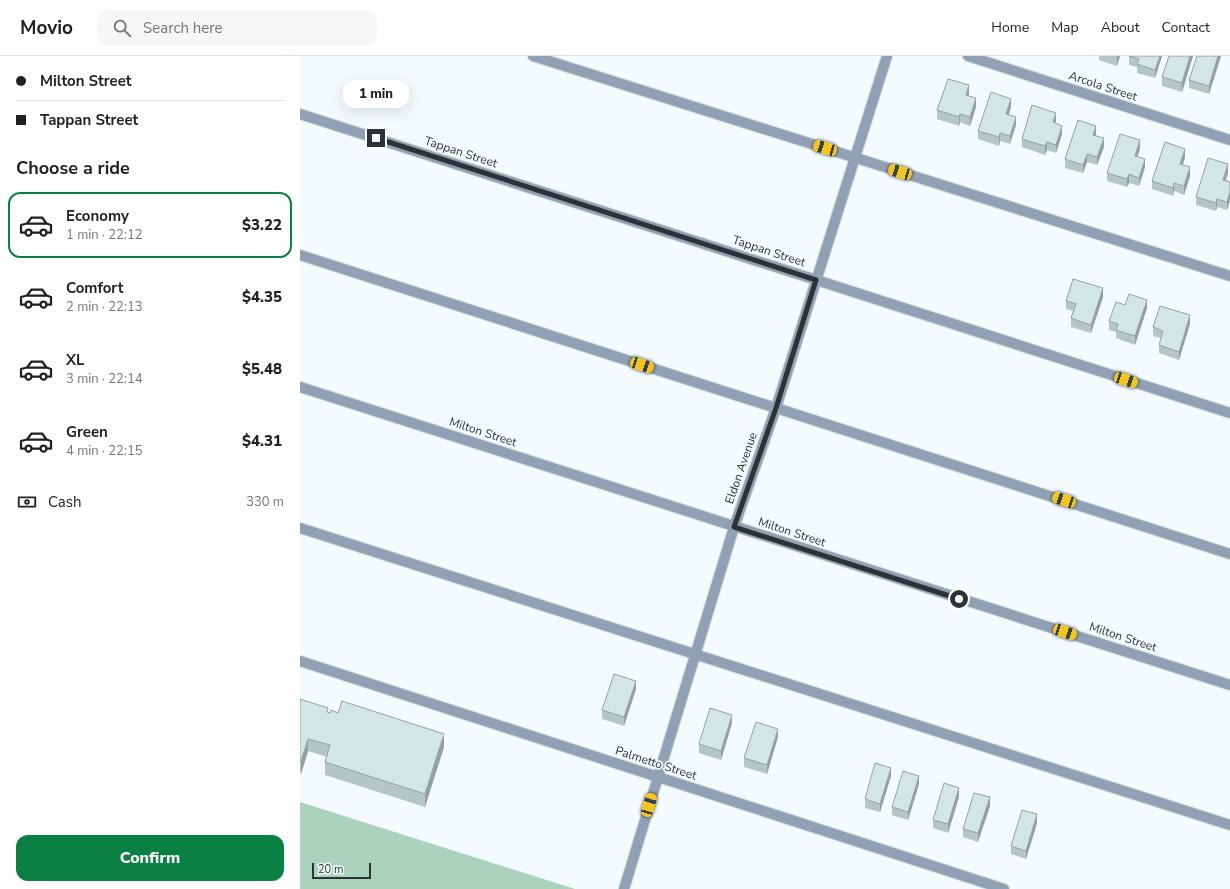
<!DOCTYPE html>
<html lang="en">
<head>
<meta charset="utf-8">
<style>
  :root { --surface:#fff; --page:#f6f6f6; --text:#202124; --muted:#757577; --line:#e0e0e0; --accent:#0b8043 }
  body { margin:0; font-family:"Nunito Sans",sans-serif; background:var(--page); color:var(--text); height:100vh; display:flex; flex-direction:column; font-size:15px; white-space:nowrap }
  * { box-sizing:border-box; margin:0 }
  p { font-size:13px; color:var(--muted) }
  .icon { flex:none; width:22px; height:22px; fill:none; stroke:currentColor; stroke-width:2; stroke-linecap:round; stroke-linejoin:round }
  .map { position:relative; flex:1; overflow:hidden }
  .drawer { display:flex; flex-direction:column; background:var(--surface); width:300px }
  .drawer>* { flex:none }
  .banner { display:grid; align-content:center; height:88px; padding:0 16px; background:var(--surface) }
  .scale { position:absolute; left:12px; bottom:10px; width:59px; box-sizing:border-box; padding-left:4px; border:2px solid #2b3336; border-top:0; font-size:11px; line-height:14px; white-space:nowrap; color:#2b3336; -webkit-text-stroke:3px #f3fbfe; paint-order:stroke }
  .end { position:absolute; width:18px; height:18px; margin:-9px; border:5px solid #2b3336; background:#fff; box-shadow:0 0 0 2px #fff }
  .from { border-radius:50% }
  .bubble { position:absolute; height:28px; border-radius:12px; background:var(--surface); box-shadow:0 4px 16px #0002; font-size:13px; font-weight:800; line-height:28px; text-align:center }
  .car { position:absolute; width:12px; height:24px; margin:-12px -6px; border-radius:5px; box-shadow:0 0 3px 1px #0007; background:linear-gradient(#f5c518 24%,#345 0 40%,#f5c518 0 76%,#345 0 86%,#f5c518 0) }
  .banner b { display:flex; align-items:center; gap:14px; height:38px; font-size:15px }
  .banner b+b { border-top:1px solid var(--line) }
  .banner i { width:10px; height:10px; background:var(--text) }
  ul { padding:0; list-style:none }
  li { display:flex; align-items:center; gap:12px; height:66px; margin:0 8px 6px; padding:0 8px; border:2px solid transparent; border-radius:12px }
  li div { flex:1 }
  li b { display:block; font-size:15px }
  li em { font-style:normal; font-weight:800 }
  li.on { border-color:var(--accent) }
  li>.icon { width:36px; height:36px; stroke-width:1.5 }
  h2 { padding:0 16px; font-size:18px; line-height:48px }
  .pay { display:flex; align-items:center; gap:10px; height:44px; padding:0 16px; font-size:15px }
  .pay p { margin-inline-start:auto }
  .primary-button { display:flex; gap:8px; margin-top:auto; padding:8px 16px }
  .primary-button a { flex:1; height:46px; border-radius:12px; background:var(--accent); color:#fff; font-size:16px; font-weight:800; line-height:46px; text-align:center }
  header { display:flex; align-items:center; gap:24px; box-sizing:border-box; height:56px; padding:0 20px; background:var(--surface); border-bottom:1px solid var(--line) }
  header strong { font-size:19px }
  nav { display:flex; gap:22px; margin-inline-start:auto; font-size:14px }
  .search { width:280px; height:36px; background:var(--page); display:flex; align-items:center; gap:10px; box-sizing:border-box; padding:0 14px; border-radius:12px; color:var(--muted); font-size:15px }
  main { display:flex; flex:1; min-height:0 }
  .map>svg:first-child { display:block }
</style>
</head>
<body>
<header>
<strong>Movio</strong>
<div class="search"><svg class="icon" aria-label="search" viewBox="0 0 24 24"><circle cx="10" cy="10" r="6"/><path d="M15 15l6 6"/></svg>Search here</div>
<nav><a>Home</a><a>Map</a><a>About</a><a>Contact</a></nav>
</header>
<main>
<section class="drawer">
<div class="banner">
<b><i class="from"></i>Milton Street</b>
<b><i></i>Tappan Street</b>
</div>
<h2>Choose a ride</h2>
<ul>
<li class="on"><svg class="icon" aria-label="car" viewBox="0 0 24 24"><path d="M5 17H2v-5l4-1 3-4h7l3 4 3 1v5h-3M9 17h6M6 11h13"/><circle cx="7" cy="17" r="2"/><circle cx="17" cy="17" r="2"/></svg><div><b>Economy</b><p>1 min · 22:12</p></div><em>$3.22</em></li>
<li><svg class="icon" aria-label="car" viewBox="0 0 24 24"><path d="M5 17H2v-5l4-1 3-4h7l3 4 3 1v5h-3M9 17h6M6 11h13"/><circle cx="7" cy="17" r="2"/><circle cx="17" cy="17" r="2"/></svg><div><b>Comfort</b><p>2 min · 22:13</p></div><em>$4.35</em></li>
<li><svg class="icon" aria-label="car" viewBox="0 0 24 24"><path d="M5 17H2v-5l4-1 3-4h7l3 4 3 1v5h-3M9 17h6M6 11h13"/><circle cx="7" cy="17" r="2"/><circle cx="17" cy="17" r="2"/></svg><div><b>XL</b><p>3 min · 22:14</p></div><em>$5.48</em></li>
<li><svg class="icon" aria-label="car" viewBox="0 0 24 24"><path d="M5 17H2v-5l4-1 3-4h7l3 4 3 1v5h-3M9 17h6M6 11h13"/><circle cx="7" cy="17" r="2"/><circle cx="17" cy="17" r="2"/></svg><div><b>Green</b><p>4 min · 22:15</p></div><em>$4.31</em></li>
</ul>
<div class="pay"><svg class="icon" aria-label="cash" viewBox="0 0 24 24"><path d="M3 7h18v10H3z"/><circle cx="12" cy="12" r="2"/></svg>Cash<p>330 m</p></div>
<div class="primary-button"><a>Confirm</a></div>
</section>
<div class="map">
<svg width="930" height="833" viewBox="0 0 930 833">
  <rect width="100%" height="100%" fill="#f3fbfe"/>
  <path fill="#abd2ba" d="M 0,746 L 275,833 L 0,833 Z"/>
  <g fill="none" stroke-linecap="round" stroke-linejoin="round">
    <defs>
      <g id="minor">
        <path d="M 233,0 L 930,220"/>
        <path d="M 668,0 L 930,84"/>
        <path d="M 0,58 L 930,357"/>
        <path d="M 0,199 L 930,498"/>
        <path d="M 0,331 L 930,629"/>
        <path d="M 0,472 L 930,769"/>
        <path d="M 0,605 L 704,833"/>
        <path d="M 324,833 L 434,471 L 476,352 L 587,0"/>
      </g>
    </defs>
    <use href="#minor" stroke="#cfd7da" stroke-width="12"/>
    <use href="#minor" stroke="#91a1b5" stroke-width="10"/>
  </g>
  <g fill="#b5c7c5">
    <path d="M 799,0 L 820,0 L 817,10 L 799,4 Z"/>
    <path d="M 829,0 L 862,0 L 855,22 L 837,17 L 837,11 L 829,9 Z"/>
    <path d="M 869,0 L 893,0 L 882,36 L 862,30 L 862,21 Z"/>
    <path d="M 921,0 L 909,38 L 889,32 L 889,24 Z"/>
    <path d="M 669,38 L 668,40 L 676,51 L 670,70 L 660,66 L 659,70 L 637,63 L 637,54 Z"/>
    <path d="M 711,51 L 709,59 L 716,69 L 710,88 L 700,85 L 699,90 L 678,83 L 678,75 Z"/>
    <path d="M 756,65 L 755,67 L 762,78 L 756,97 L 747,94 L 745,99 L 722,91 L 722,83 Z"/>
    <path d="M 795,79 L 804,91 L 797,109 L 787,106 L 783,117 L 765,112 L 765,103 L 796,79 Z"/>
    <path d="M 840,93 L 837,100 L 845,111 L 839,130 L 829,127 L 827,131 L 807,125 L 807,117 Z"/>
    <path d="M 885,101 L 883,109 L 890,120 L 884,139 L 874,135 L 873,140 L 852,133 L 852,125 Z"/>
    <path d="M 928,117 L 926,124 L 930,126 L 930,145 L 927,154 L 917,151 L 916,155 L 896,149 L 896,141 Z"/>
    <path d="M 803,241 L 791,277 L 771,271 L 771,262 L 774,255 L 766,253 L 766,245 Z"/>
    <path d="M 825,249 L 847,252 L 835,289 L 816,282 L 816,276 L 809,274 L 809,265 Z"/>
    <path d="M 890,268 L 879,304 L 859,297 L 859,289 L 861,282 L 853,280 L 853,271 Z"/>
    <path d="M 336,633 L 324,670 L 302,663 L 302,654 Z"/>
    <path d="M 0,643 L 28,657 L 144,691 L 125,751 L 25,719 L 25,706 L 27,701 L 8,695 L 1,718 L 0,717 Z"/>
    <path d="M 432,667 L 421,704 L 399,697 L 399,688 Z"/>
    <path d="M 478,681 L 467,718 L 444,711 L 444,702 Z"/>
    <path d="M 591,720 L 580,756 L 565,752 L 565,743 Z"/>
    <path d="M 619,728 L 608,764 L 592,759 L 592,751 Z"/>
    <path d="M 659,741 L 648,777 L 633,772 L 633,764 Z"/>
    <path d="M 690,750 L 678,786 L 663,781 L 663,773 Z"/>
    <path d="M 737,767 L 726,803 L 711,798 L 711,790 Z"/>
  </g>
  <g fill="#93a2a0">
    <path d="M 817,0 L 820,0 L 817,10 Z"/>
    <path d="M 860,0 L 862,0 L 855,22 L 855,14 Z"/>
    <path d="M 890,0 L 893,0 L 882,36 L 882,27 Z"/>
    <path d="M 918,0 L 921,0 L 909,38 L 909,30 Z"/>
    <path d="M 669,29 L 669,38 L 666,47 L 666,39 Z"/>
    <path d="M 676,42 L 676,51 L 670,70 L 670,61 Z"/>
    <path d="M 711,43 L 711,51 L 706,66 L 706,58 Z"/>
    <path d="M 756,57 L 756,65 L 753,75 L 753,66 Z"/>
    <path d="M 660,58 L 660,66 L 659,70 L 659,61 Z"/>
    <path d="M 716,61 L 716,69 L 710,88 L 710,80 Z"/>
    <path d="M 762,70 L 762,78 L 756,97 L 756,89 Z"/>
    <path d="M 796,70 L 796,79 L 793,87 L 793,79 Z"/>
    <path d="M 700,77 L 700,85 L 699,90 L 699,81 Z"/>
    <path d="M 804,82 L 804,91 L 797,109 L 797,101 Z"/>
    <path d="M 840,84 L 840,93 L 835,108 L 835,100 Z"/>
    <path d="M 747,86 L 747,94 L 745,99 L 745,90 Z"/>
    <path d="M 885,93 L 885,101 L 880,117 L 880,108 Z"/>
    <path d="M 787,98 L 787,106 L 783,117 L 783,109 Z"/>
    <path d="M 845,103 L 845,111 L 839,130 L 839,122 Z"/>
    <path d="M 928,108 L 928,117 L 923,132 L 923,124 Z"/>
    <path d="M 890,111 L 890,120 L 884,139 L 884,130 Z"/>
    <path d="M 829,118 L 829,127 L 827,131 L 827,123 Z"/>
    <path d="M 874,127 L 874,135 L 873,140 L 873,132 Z"/>
    <path d="M 930,136 L 930,145 L 927,154 L 927,146 Z"/>
    <path d="M 917,143 L 917,151 L 916,155 L 916,147 Z"/>
    <path d="M 803,232 L 803,241 L 791,277 L 791,269 Z"/>
    <path d="M 847,244 L 847,252 L 835,289 L 835,280 Z"/>
    <path d="M 890,259 L 890,268 L 879,304 L 879,296 Z"/>
    <path d="M 336,625 L 336,633 L 324,670 L 324,661 Z"/>
    <path d="M 432,659 L 432,667 L 421,704 L 421,695 Z"/>
    <path d="M 478,673 L 478,681 L 467,718 L 467,709 Z"/>
    <path d="M 144,678 L 144,691 L 125,751 L 125,738 Z"/>
    <path d="M 8,683 L 8,695 L 1,718 L 1,705 Z"/>
    <path d="M 591,712 L 591,720 L 580,756 L 580,748 Z"/>
    <path d="M 619,720 L 619,728 L 608,764 L 608,756 Z"/>
    <path d="M 659,732 L 659,741 L 648,777 L 648,768 Z"/>
    <path d="M 690,741 L 690,750 L 678,786 L 678,777 Z"/>
    <path d="M 737,758 L 737,767 L 726,803 L 726,795 Z"/>
  </g>
  <g fill="#d2e7e5" stroke="#93a2a0">
    <path d="M 829,0 L 860,0 L 855,14 L 837,8 L 839,3 Z"/>
    <path d="M 869,0 L 890,0 L 882,27 L 862,21 Z"/>
    <path d="M 897,0 L 918,0 L 909,30 L 889,24 Z"/>
    <path d="M 648,23 L 669,29 L 666,39 L 676,42 L 670,61 L 660,58 L 659,61 L 637,54 Z"/>
    <path d="M 691,36 L 711,43 L 706,58 L 716,61 L 710,80 L 700,77 L 699,81 L 678,75 Z"/>
    <path d="M 732,49 L 756,57 L 753,66 L 762,70 L 756,89 L 747,86 L 745,90 L 722,83 Z"/>
    <path d="M 778,64 L 796,70 L 793,79 L 804,82 L 797,101 L 787,98 L 783,109 L 765,103 Z"/>
    <path d="M 820,78 L 840,84 L 835,100 L 845,103 L 839,122 L 829,118 L 827,123 L 807,117 Z"/>
    <path d="M 865,86 L 885,93 L 880,108 L 890,111 L 884,130 L 874,127 L 873,132 L 852,125 Z"/>
    <path d="M 908,102 L 928,108 L 923,124 L 930,126 L 930,136 L 927,146 L 917,143 L 916,147 L 896,141 Z"/>
    <path d="M 773,223 L 803,232 L 791,269 L 771,262 L 776,248 L 766,245 Z"/>
    <path d="M 829,238 L 847,244 L 835,280 L 816,274 L 818,268 L 809,265 L 816,246 L 825,249 Z"/>
    <path d="M 860,250 L 890,259 L 879,296 L 859,289 L 863,275 L 853,271 Z"/>
    <path d="M 314,618 L 336,625 L 324,661 L 302,654 Z"/>
    <path d="M 0,643 L 28,652 L 27,656 L 30,657 L 31,654 L 38,657 L 42,645 L 144,678 L 125,738 L 25,706 L 30,689 L 8,683 L 1,705 L 0,705 Z"/>
    <path d="M 410,652 L 432,659 L 421,695 L 399,688 Z"/>
    <path d="M 456,666 L 478,673 L 467,709 L 444,702 Z"/>
    <path d="M 575,707 L 591,712 L 580,748 L 565,743 Z"/>
    <path d="M 603,715 L 619,720 L 608,756 L 592,751 Z"/>
    <path d="M 644,727 L 659,732 L 648,768 L 633,764 Z"/>
    <path d="M 674,737 L 690,741 L 678,777 L 663,773 Z"/>
    <path d="M 722,754 L 737,758 L 726,795 L 711,790 Z"/>
  </g>
  <g fill="none" stroke-linecap="round" stroke-linejoin="round">
    <path stroke="#2b3336" stroke-width="5" d="M 76,82 L 516,224 L 476,352 L 434,471 L 659,543"/>
  </g>
  <g text-anchor="middle" dominant-baseline="central" stroke-width="3.5" stroke-linejoin="round" paint-order="stroke">
    <g font-size="12" fill="#2b3336" stroke="#f3fbfe">
      <text transform="translate(803 30) rotate(18)">Arcola Street</text>
      <text transform="translate(161 96) rotate(18)">Tappan Street</text>
      <text transform="translate(469 195) rotate(18)">Tappan Street</text>
      <text transform="translate(183 376) rotate(18)">Milton Street</text>
      <text transform="translate(441 412) rotate(-71)">Eldon Avenue</text>
      <text transform="translate(492 476) rotate(18)">Milton Street</text>
      <text transform="translate(823 581) rotate(18)">Milton Street</text>
      <text transform="translate(356 707) rotate(18)">Palmetto Street</text>
    </g>
  </g>
</svg>
<div class="scale">20 m</div>
<i class="end from" style="left:659px;top:543px"></i>
<i class="end" style="left:76px;top:82px"></i>
<div class="bubble" style="left:43px;top:24px;width:66px">1 min</div>
<i class="car" style="left:525px;top:92px;rotate:287deg"></i>
<i class="car" style="left:600px;top:116px;rotate:287deg"></i>
<i class="car" style="left:342px;top:309px;rotate:108deg"></i>
<i class="car" style="left:826px;top:324px;rotate:108deg"></i>
<i class="car" style="left:764px;top:444px;rotate:288deg"></i>
<i class="car" style="left:765px;top:576px;rotate:108deg"></i>
<i class="car" style="left:349px;top:749px;rotate:17deg"></i>
</div>
</main>
</body>
</html>
